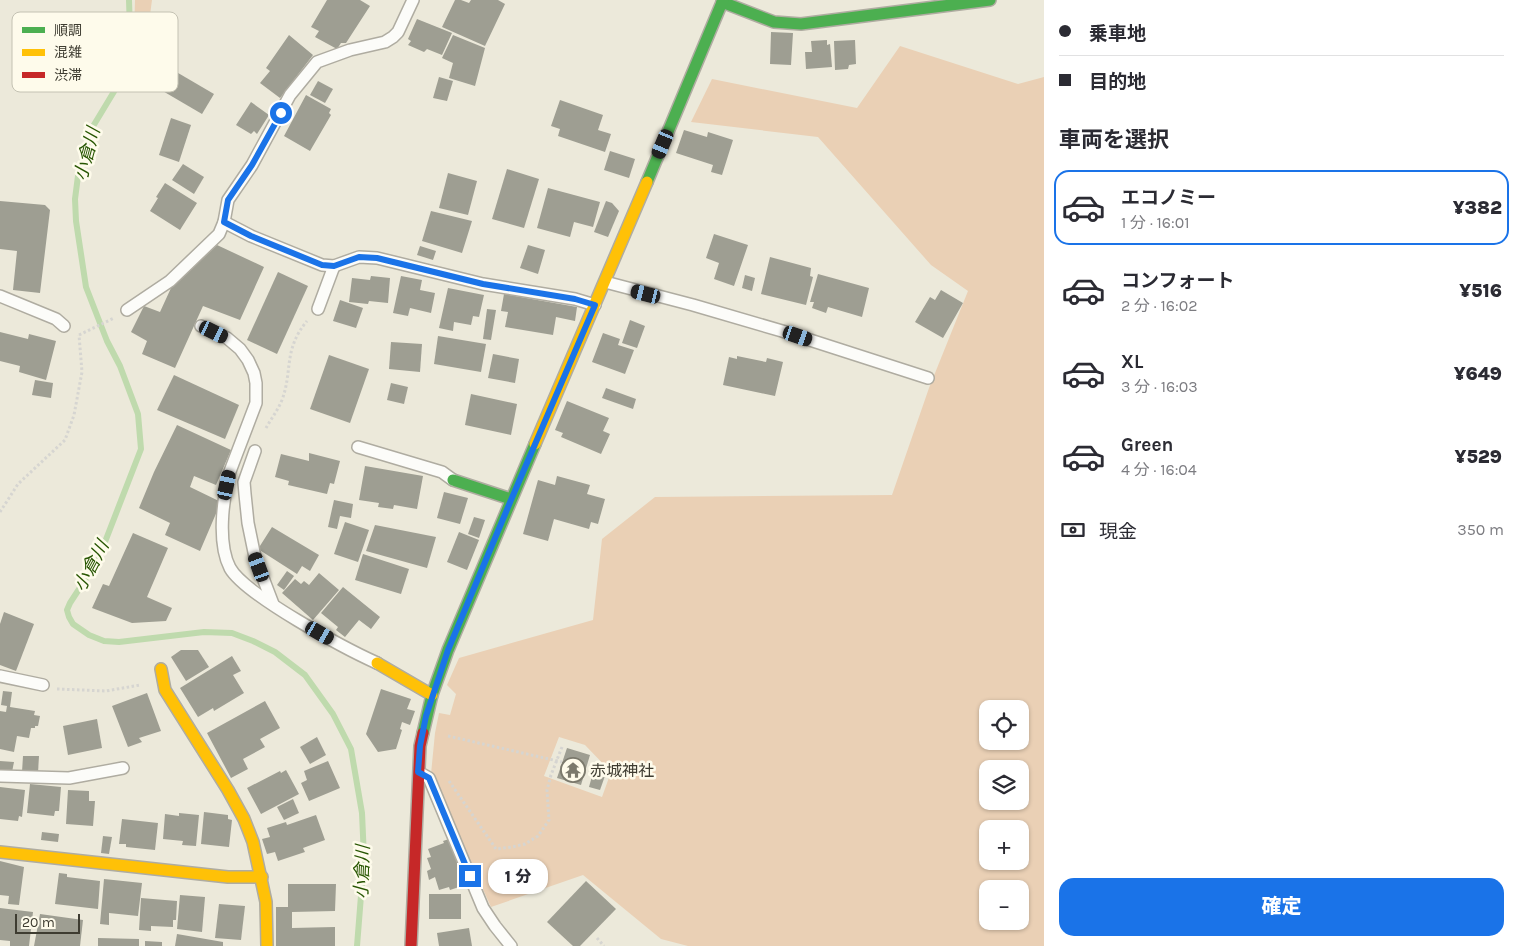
<!DOCTYPE html>
<html lang="ja">
<head>
<meta charset="utf-8">
<style>
  :root { --surface:#fff; --page:#f7f7f7; --text:#2b2b33; --muted:#7c7c81; --line:#e1e1e2; --accent:#1a73e8 }
  body { margin:0; font-family:Karla,"Noto Sans JP",sans-serif; background:var(--page); color:var(--text); height:100vh; display:flex; flex-direction:column; font-size:19px; white-space:nowrap }
  * { box-sizing:border-box; margin:0 }
  p { font-size:16px; color:var(--muted) }
  .icon { flex:none; width:28px; height:28px; fill:none; stroke:currentColor; stroke-width:2; stroke-linecap:round; stroke-linejoin:round }
  .map { position:relative; flex:1; overflow:hidden }
  .side { display:flex; flex-direction:column; background:var(--surface); width:475px }
  .side>* { flex:none }
  .hud { display:grid; align-content:center; height:110px; padding:0 15px; background:var(--surface) }
  .controls { position:absolute; left:979px; top:700px; display:grid; gap:10px }
  .controls a { display:grid; place-items:center; width:50px; height:50px; border-radius:10px; background:var(--surface); box-shadow:0 1px 4px #0004; font-size:25px }
  .scale { position:absolute; left:15px; bottom:12px; width:65px; box-sizing:border-box; padding-left:5px; border:2px solid #3e3c31; border-top:0; font-size:14px; line-height:18px; white-space:nowrap; color:#3e3c31; -webkit-text-stroke:4px #fefbeb; paint-order:stroke }
  .end { position:absolute; width:22px; height:22px; margin:-11px; border:6px solid #1a73e8; background:#fff; box-shadow:0 0 0 2px #fff }
  .from { border-radius:50% }
  .bubble { position:absolute; height:35px; border-radius:15px; background:var(--surface); box-shadow:0 1px 4px #0004; font-size:16px; font-weight:800; line-height:35px; text-align:center }
  .car { position:absolute; width:15px; height:30px; margin:-15px -8px; border-radius:6px; box-shadow:0 0 4px 1px #0007; background:linear-gradient(#222 24%,#8ab4d8 0 40%,#222 0 76%,#8ab4d8 0 86%,#222 0) }
  .hud b { display:flex; align-items:center; gap:18px; height:48px; font-size:19px }
  .hud b+b { border-top:1px solid var(--line) }
  .hud i { width:12px; height:12px; background:var(--text) }
  ul { padding:0; list-style:none }
  li { display:flex; align-items:center; gap:15px; height:75px; margin:0 10px 8px; padding:0 5px; border:2px solid transparent; border-radius:15px }
  li div { flex:1 }
  li b { display:block; font-size:19px }
  li em { font-style:normal; font-weight:800 }
  li.on { border-color:var(--accent) }
  li>.icon { width:45px; height:45px; stroke-width:1.5 }
  h2 { padding:0 15px; font-size:22px; line-height:60px }
  .pay { display:flex; align-items:center; gap:12px; height:55px; padding:0 15px; font-size:19px }
  .pay p { margin-inline-start:auto }
  .action { display:flex; gap:10px; margin-top:auto; padding:10px 15px }
  .action a { flex:1; height:58px; border-radius:15px; background:var(--accent); color:#fff; font-size:20px; font-weight:800; line-height:58px; text-align:center }
  main { display:flex; flex:1; min-height:0 }
  .map>svg:first-child { display:block }
</style>
</head>
<body>
<main>
<div class="map">
<svg width="1044" height="946" viewBox="0 0 1044 946">
  <rect width="100%" height="100%" fill="#ece9da"/>
  <g fill="#ead0b5" fill-rule="evenodd">
    <path d="M 135,0 L 152,0 L 146,45 L 161,52 L 146,86 L 138,90 L 125,87 L 133,72 Z"/>
    <path d="M 900,46 L 1018,84 L 1044,77 L 1044,946 L 688,946 L 661,939 L 583,875 L 491,907 L 431,774 L 435,733 L 439,713 L 450,715 L 456,694 L 447,685 L 459,658 L 593,620 L 602,539 L 655,497 L 892,495 L 929,388 L 968,291 L 931,265 L 818,137 L 691,122 L 712,79 L 857,108 ZM 988,709 L 1020,709 L 1020,741 L 988,741 ZM 559,737 L 585,745 L 611,772 L 602,797 L 544,776 ZM 988,769 L 1020,769 L 1020,801 L 988,801 ZM 988,829 L 1020,829 L 1020,861 L 988,861 ZM 988,889 L 1020,889 L 1020,921 L 988,921 Z"/>
  </g>
  <g fill="none" stroke-linecap="round" stroke-linejoin="round">
    <path stroke="#bfdaad" stroke-width="6" d="M 129,0 L 130,31 L 127,62 L 121,80 L 92,128 L 78,176 L 75,199 L 76,221 L 86,287 L 107,341 L 120,366 L 138,414 L 141,449 L 98,560 L 70,603 L 67,610 L 69,617 L 73,624 L 89,635 L 104,641 L 119,642 L 204,632 L 232,633 L 253,641 L 275,652 L 305,675 L 333,714 L 351,749 L 362,813 L 364,858 L 357,946"/>
  </g>
  <g fill="#9e9e92">
    <path d="M 327,0 L 360,0 L 370,6 L 346,43 L 341,43 L 337,49 L 315,37 L 319,31 L 311,27 Z"/>
    <path d="M 455,0 L 461,0 L 469,3 L 471,0 L 498,0 L 505,4 L 485,46 L 442,27 Z"/>
    <path d="M 417,19 L 452,33 L 442,55 L 427,49 L 424,52 L 408,45 L 411,41 L 408,39 Z"/>
    <path d="M 771,32 L 793,33 L 791,65 L 770,64 Z"/>
    <path d="M 289,35 L 313,55 L 280,98 L 260,83 L 270,71 L 266,68 Z"/>
    <path d="M 453,35 L 485,48 L 475,86 L 449,78 L 453,63 L 442,58 Z"/>
    <path d="M 827,40 L 827,45 L 830,44 L 832,67 L 806,69 L 805,52 L 812,52 L 811,41 Z"/>
    <path d="M 855,40 L 856,64 L 849,65 L 848,69 L 835,70 L 834,41 Z"/>
    <path d="M 173,70 L 214,94 L 202,114 L 161,90 Z"/>
    <path d="M 439,77 L 453,81 L 447,101 L 433,98 Z"/>
    <path d="M 318,81 L 333,89 L 325,103 L 310,95 Z"/>
    <path d="M 306,95 L 331,109 L 329,113 L 331,115 L 310,151 L 284,136 Z"/>
    <path d="M 560,100 L 603,115 L 598,130 L 611,134 L 605,152 L 558,136 L 560,129 L 551,126 Z"/>
    <path d="M 251,102 L 269,115 L 257,134 L 254,131 L 251,134 L 236,125 Z"/>
    <path d="M 171,118 L 191,125 L 179,162 L 159,155 Z"/>
    <path d="M 684,130 L 707,137 L 708,132 L 733,140 L 722,175 L 711,172 L 713,165 L 676,153 Z"/>
    <path d="M 610,151 L 635,159 L 629,178 L 604,170 Z"/>
    <path d="M 183,164 L 204,177 L 194,194 L 172,180 Z"/>
    <path d="M 507,169 L 539,179 L 524,228 L 492,219 Z"/>
    <path d="M 448,173 L 477,181 L 468,215 L 439,208 Z"/>
    <path d="M 165,183 L 197,203 L 180,230 L 150,211 L 158,198 L 156,197 Z"/>
    <path d="M 548,188 L 600,202 L 593,227 L 574,222 L 570,237 L 537,228 Z"/>
    <path d="M 0,201 L 45,205 L 50,210 L 40,293 L 13,290 L 17,251 L 0,249 Z"/>
    <path d="M 606,201 L 612,203 L 619,211 L 608,237 L 594,232 Z"/>
    <path d="M 431,211 L 472,221 L 462,253 L 422,241 Z"/>
    <path d="M 714,234 L 748,245 L 734,286 L 714,279 L 719,263 L 706,258 Z"/>
    <path d="M 217,245 L 264,267 L 240,320 L 203,306 L 175,368 L 142,354 L 147,341 L 131,332 L 144,306 L 160,312 L 171,288 Z"/>
    <path d="M 528,245 L 545,250 L 538,274 L 520,268 Z"/>
    <path d="M 420,246 L 436,251 L 433,260 L 417,255 Z"/>
    <path d="M 770,257 L 811,268 L 810,276 L 813,277 L 806,305 L 761,294 Z"/>
    <path d="M 278,272 L 308,286 L 277,354 L 247,340 Z"/>
    <path d="M 818,274 L 869,288 L 862,317 L 828,307 L 826,313 L 812,308 L 814,302 L 810,302 Z"/>
    <path d="M 745,275 L 755,278 L 752,291 L 742,288 Z"/>
    <path d="M 371,276 L 390,278 L 388,303 L 369,301 L 368,304 L 349,302 L 352,278 L 370,280 Z"/>
    <path d="M 401,276 L 422,280 L 420,290 L 435,293 L 431,313 L 410,308 L 408,316 L 393,313 Z"/>
    <path d="M 448,288 L 484,295 L 479,317 L 473,316 L 471,325 L 454,322 L 453,331 L 439,328 Z"/>
    <path d="M 941,290 L 963,303 L 943,338 L 915,322 L 930,297 L 935,300 Z"/>
    <path d="M 504,294 L 577,307 L 575,321 L 556,317 L 553,335 L 505,327 L 508,312 L 501,311 Z"/>
    <path d="M 340,300 L 363,308 L 356,328 L 333,321 Z"/>
    <path d="M 487,309 L 496,310 L 491,340 L 483,339 Z"/>
    <path d="M 630,320 L 645,326 L 637,348 L 622,343 Z"/>
    <path d="M 0,332 L 28,339 L 29,334 L 56,341 L 46,380 L 19,372 L 20,366 L 0,361 Z"/>
    <path d="M 603,333 L 620,339 L 618,345 L 634,350 L 625,374 L 592,362 Z"/>
    <path d="M 438,336 L 486,344 L 481,372 L 434,364 Z"/>
    <path d="M 391,342 L 422,344 L 420,372 L 389,369 Z"/>
    <path d="M 493,354 L 519,359 L 515,383 L 488,378 Z"/>
    <path d="M 329,355 L 369,369 L 350,423 L 310,409 Z"/>
    <path d="M 737,356 L 766,362 L 767,358 L 783,362 L 775,396 L 723,385 L 729,357 L 737,359 Z"/>
    <path d="M 174,375 L 239,405 L 225,439 L 157,410 Z"/>
    <path d="M 35,380 L 53,383 L 51,398 L 32,395 Z"/>
    <path d="M 391,383 L 408,387 L 404,404 L 387,400 Z"/>
    <path d="M 606,388 L 636,399 L 633,409 L 602,398 Z"/>
    <path d="M 471,394 L 517,404 L 511,435 L 465,425 Z"/>
    <path d="M 567,401 L 609,418 L 603,431 L 610,434 L 601,454 L 561,437 L 563,433 L 555,430 Z"/>
    <path d="M 177,425 L 231,450 L 216,485 L 194,476 L 190,487 L 221,502 L 200,551 L 165,535 L 170,523 L 139,508 L 154,472 Z"/>
    <path d="M 309,453 L 340,461 L 334,484 L 330,483 L 327,494 L 288,485 L 289,481 L 275,477 L 281,454 L 309,461 Z"/>
    <path d="M 365,466 L 423,476 L 417,509 L 394,505 L 393,509 L 378,507 L 379,503 L 359,500 Z"/>
    <path d="M 557,476 L 590,485 L 587,494 L 605,499 L 598,524 L 591,522 L 589,529 L 554,519 L 548,541 L 523,534 L 538,480 L 555,485 Z"/>
    <path d="M 444,492 L 468,498 L 460,524 L 437,518 Z"/>
    <path d="M 334,500 L 353,504 L 351,518 L 340,516 L 337,529 L 328,527 Z"/>
    <path d="M 474,517 L 485,520 L 479,538 L 468,534 Z"/>
    <path d="M 345,522 L 369,530 L 358,562 L 334,554 Z"/>
    <path d="M 375,525 L 436,537 L 427,568 L 366,551 Z"/>
    <path d="M 272,527 L 319,555 L 310,571 L 302,566 L 297,574 L 258,549 Z"/>
    <path d="M 459,532 L 479,540 L 467,570 L 447,562 Z"/>
    <path d="M 133,533 L 168,548 L 147,597 L 172,608 L 166,621 L 132,623 L 92,608 L 103,584 L 109,586 Z"/>
    <path d="M 363,554 L 409,569 L 401,594 L 355,580 Z"/>
    <path d="M 287,571 L 294,576 L 284,590 L 277,585 Z"/>
    <path d="M 319,573 L 339,590 L 313,620 L 282,593 L 295,579 L 301,584 L 304,581 L 309,585 Z"/>
    <path d="M 343,587 L 380,617 L 371,629 L 359,620 L 345,637 L 336,630 L 338,627 L 321,613 Z"/>
    <path d="M 4,612 L 34,624 L 16,671 L 0,665 L 0,624 Z"/>
    <path d="M 181,650 L 198,650 L 209,667 L 186,681 L 171,657 Z"/>
    <path d="M 232,656 L 241,671 L 233,675 L 244,693 L 214,711 L 213,708 L 198,717 L 180,688 Z"/>
    <path d="M 381,689 L 411,699 L 407,709 L 415,711 L 410,725 L 402,722 L 400,729 L 402,730 L 396,749 L 378,752 L 366,734 Z"/>
    <path d="M 3,691 L 12,692 L 10,707 L 35,711 L 34,715 L 40,716 L 38,726 L 35,726 L 35,728 L 31,728 L 29,738 L 17,736 L 14,752 L 0,749 L 0,711 L 6,712 L 7,706 L 1,705 Z"/>
    <path d="M 147,693 L 161,731 L 139,738 L 142,742 L 128,747 L 112,706 Z"/>
    <path d="M 265,701 L 280,728 L 260,739 L 265,747 L 243,759 L 248,769 L 231,778 L 207,733 Z"/>
    <path d="M 97,719 L 102,748 L 68,755 L 63,726 Z"/>
    <path d="M 317,737 L 326,755 L 310,764 L 300,747 Z"/>
    <path d="M 567,748 L 590,755 L 581,785 L 557,778 Z"/>
    <path d="M 23,756 L 39,756 L 38,773 L 22,772 Z"/>
    <path d="M 0,761 L 14,762 L 12,772 L 0,770 Z"/>
    <path d="M 328,761 L 340,788 L 309,801 L 301,783 L 307,780 L 304,771 Z"/>
    <path d="M 594,769 L 606,773 L 600,790 L 589,787 Z"/>
    <path d="M 286,770 L 299,794 L 261,814 L 247,788 L 280,771 L 281,773 Z"/>
    <path d="M 30,784 L 61,787 L 59,811 L 55,811 L 54,816 L 27,813 Z"/>
    <path d="M 0,787 L 25,790 L 22,817 L 19,816 L 18,821 L 0,819 Z"/>
    <path d="M 68,790 L 89,791 L 89,801 L 95,801 L 93,826 L 66,824 Z"/>
    <path d="M 293,799 L 299,813 L 284,820 L 277,807 Z"/>
    <path d="M 204,812 L 228,815 L 228,819 L 232,820 L 229,847 L 201,844 Z"/>
    <path d="M 179,813 L 199,815 L 196,846 L 182,845 L 183,841 L 163,839 L 165,814 L 179,816 Z"/>
    <path d="M 316,815 L 325,840 L 303,848 L 305,852 L 278,861 L 275,852 L 267,854 L 262,839 L 270,837 L 267,828 L 286,822 L 287,825 Z"/>
    <path d="M 122,819 L 158,823 L 155,850 L 126,847 L 126,844 L 119,844 Z"/>
    <path d="M 42,832 L 59,834 L 58,842 L 41,840 Z"/>
    <path d="M 103,836 L 112,837 L 109,854 L 101,853 Z"/>
    <path d="M 449,839 L 465,885 L 450,890 L 449,887 L 439,890 L 435,877 L 429,880 L 427,871 L 431,869 L 427,858 L 431,857 L 428,849 L 444,843 L 443,841 Z"/>
    <path d="M 0,861 L 24,867 L 19,905 L 8,904 L 9,896 L 0,895 Z"/>
    <path d="M 59,873 L 67,874 L 67,877 L 100,881 L 98,909 L 55,904 Z"/>
    <path d="M 104,879 L 142,883 L 138,916 L 109,913 L 109,925 L 100,924 Z"/>
    <path d="M 586,881 L 616,909 L 580,946 L 573,946 L 547,922 Z"/>
    <path d="M 288,884 L 336,884 L 335,911 L 292,912 L 292,928 L 335,927 L 335,946 L 276,946 L 276,907 L 288,907 Z"/>
    <rect x="429" y="894" width="32" height="25"/>
    <path d="M 180,895 L 205,897 L 202,932 L 177,929 Z"/>
    <path d="M 141,898 L 177,901 L 176,920 L 173,920 L 173,927 L 151,926 L 151,931 L 139,930 Z"/>
    <path d="M 219,904 L 245,906 L 241,940 L 215,938 Z"/>
    <path d="M 0,908 L 33,912 L 29,946 L 10,946 L 10,941 L 0,940 Z"/>
    <path d="M 40,914 L 83,920 L 80,946 L 34,946 Z"/>
    <path d="M 469,928 L 472,946 L 439,946 L 437,933 Z"/>
    <path d="M 177,934 L 223,942 L 223,946 L 175,946 Z"/>
    <path d="M 98,938 L 139,939 L 139,946 L 98,946 Z"/>
    <path d="M 145,941 L 162,942 L 162,946 L 145,946 Z"/>
  </g>
  <g fill="none" stroke-linecap="round" stroke-linejoin="round">
    <defs>
      <g id="lane">
        <path d="M 224,222 L 251,236 L 322,265 L 334,266 L 359,257 L 377,258 L 483,284 L 575,299 L 595,305"/>
        <path d="M 605,282 L 693,305 L 782,331 L 928,378"/>
        <path d="M 0,296 L 56,319 L 64,326"/>
        <path d="M 318,309 L 334,266"/>
        <path d="M 127,310 L 170,281 L 219,234 L 224,222 L 228,200 L 252,165 L 290,95 L 317,62 L 350,50 L 385,42 L 393,37 L 398,32 L 413,0"/>
        <path d="M 201,326 L 227,338 L 240,349 L 248,360 L 254,373 L 256,383 L 256,403 L 229,474 C 223,500 217,543 230,568 C 245,595 346,649 377,663"/>
        <path d="M 358,447 L 442,472 L 453,480"/>
        <path d="M 255,451 L 244,482 L 245,494 L 248,523 L 255,557 L 273,604"/>
        <path d="M 0,676 L 43,685"/>
        <path d="M 422,774 L 429,778 L 483,908 L 495,926 L 511,946"/>
        <path d="M 0,776 L 69,778 L 123,768"/>
      </g>
      <g id="fast">
        <path d="M 722,2 L 774,22 L 801,24 L 990,0"/>
        <path d="M 647,182 L 723,0"/>
        <path d="M 453,480 L 511,499"/>
        <path d="M 423,733 L 432,695 L 448,650 L 535,444"/>
      </g>
      <g id="slow">
        <path d="M 535,444 L 647,182"/>
        <path d="M 377,663 L 432,695"/>
        <path d="M 161,669 L 165,690 L 228,790 L 244,819 L 253,842 L 266,902 L 267,946"/>
        <path d="M 0,852 L 228,877 L 262,877"/>
      </g>
      <path id="jam" d="M 411,946 L 420,746 L 423,733"/>
    </defs>
    <use href="#lane" stroke="#afaca1" stroke-width="14"/>
    <use href="#fast" stroke="#afaca1" stroke-width="14"/>
    <use href="#slow" stroke="#afaca1" stroke-width="14"/>
    <use href="#jam" stroke="#afaca1" stroke-width="14"/>
    <g stroke="#d6d5d1" stroke-width="3" stroke-dasharray="2.5 2.5" stroke-linecap="butt">
      <path d="M 79,335 L 114,318"/>
      <path d="M 266,428 C 271,419 278,410 282,400 C 293,370 283,350 307,321"/>
      <path d="M 0,512 L 18,484 L 65,440 L 74,415 L 82,372 L 79,335"/>
      <path d="M 57,689 L 106,691 L 140,685"/>
      <path d="M 448,736 L 562,762"/>
      <path d="M 449,781 L 496,849 L 512,847 L 525,844 L 538,836 L 549,820 L 547,790 L 551,775 L 562,747"/>
      <path d="M 597,938 L 604,946"/>
    </g>
    <use href="#lane" stroke="#fcfcf9" stroke-width="11"/>
    <use href="#fast" stroke="#4caf50" stroke-width="11"/>
    <use href="#slow" stroke="#ffc107" stroke-width="11"/>
    <use href="#jam" stroke="#c62828" stroke-width="11"/>
  </g>
  <g fill="none" stroke-linecap="round" stroke-linejoin="round">
    <path stroke="#1a73e8" stroke-width="6" d="M 281,113 L 252,165 L 228,200 L 224,222 L 251,236 L 322,265 L 334,266 L 359,257 L 377,258 L 483,284 L 575,299 L 595,305 L 511,500 L 448,650 L 426,716 L 420,746 L 418,772 L 429,778 L 470,876"/>
  </g>
  <defs>
    <symbol id="temple-ring" viewBox="-11 -11 22 22"><circle r="9.5" fill="#fefbeb" stroke="#7b796c" stroke-width="1.5"/><path d="M0-6L5-2H3V0L6.5 2.5H4V6H1.5V3h-3V6H-4V2.5H-6.5L-3 0V-2H-5Z" fill="#7b796c"/></symbol>
  </defs>
  <g fill-rule="evenodd">
    <use href="#temple-ring" x="559" y="756" width="28" height="28"/>
  </g>
  <g text-anchor="middle" dominant-baseline="central" stroke-width="5" stroke-linejoin="round" paint-order="stroke">
    <g font-size="16" fill="#3e3c31" stroke="#fefbeb" text-anchor="start">
      <text x="590" y="770">赤城神社</text>
    </g>
    <g font-size="18" font-style="italic" fill="#275602" stroke="#fefbeb">
      <text transform="translate(87 154) rotate(-75)">小倉川</text>
      <text transform="translate(91 566) rotate(-62)">小倉川</text>
      <text transform="translate(362 872) rotate(-88)">小倉川</text>
    </g>
  </g>
  <rect x="12" y="12" width="166" height="80" rx="8" fill="#fefbeb" stroke="#c4c2b3" stroke-width="1"/>
  <rect x="22" y="27" width="23" height="6" fill="#4caf50"/>
  <rect x="22" y="49" width="23" height="7" fill="#ffc107"/>
  <rect x="22" y="72" width="23" height="6" fill="#c62828"/>
  <g font-size="14" fill="#3e3c31">
    <text x="54" y="35">順調</text>
    <text x="54" y="57">混雑</text>
    <text x="54" y="80">渋滞</text>
  </g>
</svg>
<div class="controls">
<a><svg class="icon" aria-label="locate" viewBox="0 0 24 24"><circle cx="12" cy="12" r="6"/><path d="M12 2v4M12 18v4M2 12h4M18 12h4"/></svg></a>
<a><svg class="icon" aria-label="layers" viewBox="0 0 24 24"><path d="M12 4l9 5-9 5-9-5zM3 14l9 5 9-5"/></svg></a>
<a>+</a>
<a>−</a>
</div>
<div class="scale">20 m</div>
<i class="end from" style="left:281px;top:113px"></i>
<i class="end" style="left:470px;top:876px"></i>
<div class="bubble" style="left:488px;top:859px;width:60px">1 分</div>
<i class="car" style="left:663px;top:144px;rotate:203deg"></i>
<i class="car" style="left:646px;top:294px;rotate:284deg"></i>
<i class="car" style="left:214px;top:332px;rotate:116deg"></i>
<i class="car" style="left:798px;top:336px;rotate:109deg"></i>
<i class="car" style="left:227px;top:485px;rotate:12deg"></i>
<i class="car" style="left:259px;top:567px;rotate:340deg"></i>
<i class="car" style="left:320px;top:633px;rotate:120deg"></i>
</div>
<section class="side">
<div class="hud">
<b><i class="from"></i>乗車地</b>
<b><i></i>目的地</b>
</div>
<h2>車両を選択</h2>
<ul>
<li class="on"><svg class="icon" aria-label="car" viewBox="0 0 24 24"><path d="M5 17H2v-5l4-1 3-4h7l3 4 3 1v5h-3M9 17h6M6 11h13"/><circle cx="7" cy="17" r="2"/><circle cx="17" cy="17" r="2"/></svg><div><b>エコノミー</b><p>1 分 · 16:01</p></div><em>¥382</em></li>
<li><svg class="icon" aria-label="car" viewBox="0 0 24 24"><path d="M5 17H2v-5l4-1 3-4h7l3 4 3 1v5h-3M9 17h6M6 11h13"/><circle cx="7" cy="17" r="2"/><circle cx="17" cy="17" r="2"/></svg><div><b>コンフォート</b><p>2 分 · 16:02</p></div><em>¥516</em></li>
<li><svg class="icon" aria-label="car" viewBox="0 0 24 24"><path d="M5 17H2v-5l4-1 3-4h7l3 4 3 1v5h-3M9 17h6M6 11h13"/><circle cx="7" cy="17" r="2"/><circle cx="17" cy="17" r="2"/></svg><div><b>XL</b><p>3 分 · 16:03</p></div><em>¥649</em></li>
<li><svg class="icon" aria-label="car" viewBox="0 0 24 24"><path d="M5 17H2v-5l4-1 3-4h7l3 4 3 1v5h-3M9 17h6M6 11h13"/><circle cx="7" cy="17" r="2"/><circle cx="17" cy="17" r="2"/></svg><div><b>Green</b><p>4 分 · 16:04</p></div><em>¥529</em></li>
</ul>
<div class="pay"><svg class="icon" aria-label="cash" viewBox="0 0 24 24"><path d="M3 7h18v10H3z"/><circle cx="12" cy="12" r="2"/></svg>現金<p>350 m</p></div>
<div class="action"><a>確定</a></div>
</section>
</main>
</body>
</html>
